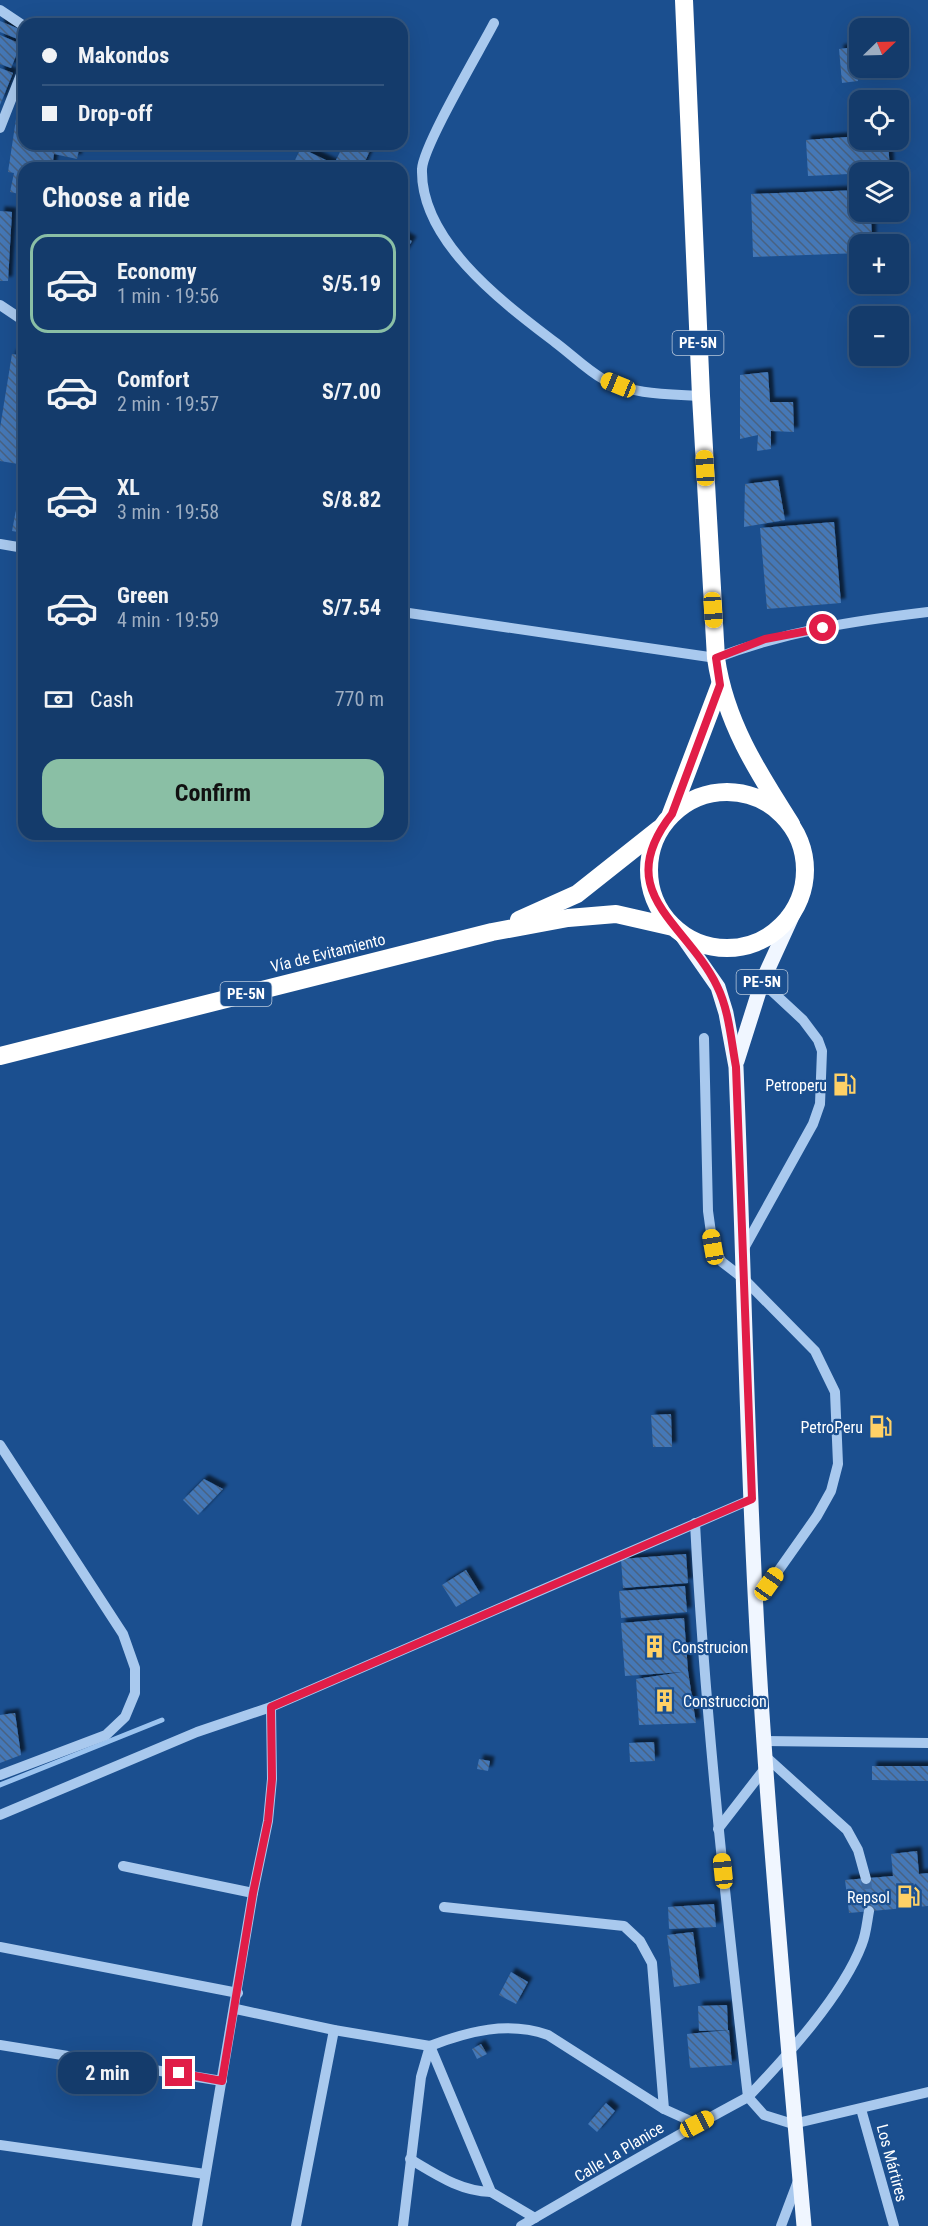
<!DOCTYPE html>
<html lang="en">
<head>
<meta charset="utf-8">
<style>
  :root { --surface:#143b6b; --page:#1d4271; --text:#f1f3f6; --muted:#9dadc1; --line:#33557e; --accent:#8abfa5 }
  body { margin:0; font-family:"Roboto Condensed",sans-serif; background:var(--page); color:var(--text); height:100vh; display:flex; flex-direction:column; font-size:22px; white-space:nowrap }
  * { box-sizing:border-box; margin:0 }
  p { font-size:20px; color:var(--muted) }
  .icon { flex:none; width:33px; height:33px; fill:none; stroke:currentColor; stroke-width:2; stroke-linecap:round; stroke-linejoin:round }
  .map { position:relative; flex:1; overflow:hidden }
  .drawer { position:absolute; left:18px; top:162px; width:390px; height:678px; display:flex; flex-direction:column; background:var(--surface); border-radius:18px; box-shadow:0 6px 24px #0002,0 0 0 2px var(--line) }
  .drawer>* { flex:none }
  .hud { position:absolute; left:18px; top:18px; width:390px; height:132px; border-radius:18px; box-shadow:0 6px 24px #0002,0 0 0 2px var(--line); display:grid; align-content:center; height:132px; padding:0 24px; background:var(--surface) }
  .needle { width:39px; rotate:67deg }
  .fabs { position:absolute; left:849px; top:18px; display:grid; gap:12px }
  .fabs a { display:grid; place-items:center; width:60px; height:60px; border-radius:12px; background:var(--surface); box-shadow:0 6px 24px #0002,0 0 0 2px var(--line); font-size:30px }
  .end { position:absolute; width:27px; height:27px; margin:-14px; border:8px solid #e11d48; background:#fff; box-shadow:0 0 0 3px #fff }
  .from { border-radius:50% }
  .bubble { position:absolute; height:42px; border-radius:18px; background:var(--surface); box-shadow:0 6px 24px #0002,0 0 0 2px var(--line); font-size:20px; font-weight:700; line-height:42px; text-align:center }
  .car { position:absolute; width:18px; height:36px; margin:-18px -9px; border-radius:8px; box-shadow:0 0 4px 2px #0007; background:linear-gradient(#f5c518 24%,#345 0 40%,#f5c518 0 76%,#345 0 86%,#f5c518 0) }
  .hud b { display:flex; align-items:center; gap:21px; height:57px; font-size:22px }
  .hud b+b { border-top:2px solid var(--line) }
  .hud i { width:15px; height:15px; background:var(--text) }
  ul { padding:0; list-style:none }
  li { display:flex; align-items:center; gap:18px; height:99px; margin:0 12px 9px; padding:0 12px; border:3px solid transparent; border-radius:18px }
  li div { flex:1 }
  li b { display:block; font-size:22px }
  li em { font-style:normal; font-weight:700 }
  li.current { border-color:var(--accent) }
  li>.icon { width:54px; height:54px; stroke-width:1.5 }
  h2 { padding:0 24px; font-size:27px; line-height:72px }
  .pay { display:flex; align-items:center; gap:15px; height:66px; padding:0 24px; font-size:22px }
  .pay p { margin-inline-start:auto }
  .button { display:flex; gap:12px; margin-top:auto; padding:12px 24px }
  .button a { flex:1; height:69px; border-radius:18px; background:var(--accent); color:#111; font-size:24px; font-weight:700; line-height:69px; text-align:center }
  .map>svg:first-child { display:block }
</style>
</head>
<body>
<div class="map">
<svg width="928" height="2226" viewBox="0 0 928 2226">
  <defs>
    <pattern id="building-back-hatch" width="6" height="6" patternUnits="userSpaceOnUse" patternTransform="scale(1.5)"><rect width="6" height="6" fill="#4478b7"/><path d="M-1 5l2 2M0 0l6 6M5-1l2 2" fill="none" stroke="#486282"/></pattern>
    <filter id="shadow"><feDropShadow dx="4.5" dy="-4.5" stdDeviation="1.5" flood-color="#0009"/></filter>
  </defs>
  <rect width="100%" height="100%" fill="#1b4f8f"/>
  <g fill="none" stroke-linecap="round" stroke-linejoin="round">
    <path stroke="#9cc4f0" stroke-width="5" d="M 0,1785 L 162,1720"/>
  </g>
  <g fill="url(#building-back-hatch)" filter="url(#shadow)">
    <path d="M 0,21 L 24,31 L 20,40 L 0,32 Z"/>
    <path d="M 0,35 L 21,44 L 11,68 L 0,64 Z"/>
    <path d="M 855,47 L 858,81 L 842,83 L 839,49 Z"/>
    <path d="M 0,68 L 13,73 L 0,105 Z"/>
    <path d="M 16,119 L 24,121 L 24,144 L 80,144 L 77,159 L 54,154 L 52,168 L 24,168 L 24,195 L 10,192 L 14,173 L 8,172 Z"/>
    <path d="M 860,136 L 860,140 L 888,140 L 890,172 L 808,176 L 806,140 Z"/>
    <path d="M 344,144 L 373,144 L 362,168 L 291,168 L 301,148 L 334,164 Z"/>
    <path d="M 860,190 L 860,212 L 871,212 L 872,244 L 860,244 L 860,253 L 753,257 L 751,194 Z"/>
    <path d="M 0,211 L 12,212 L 8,281 L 0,281 Z"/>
    <path d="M 402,235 L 412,241 L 404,254 L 402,252 Z"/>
    <path d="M 12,354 L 24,356 L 24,465 L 0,461 L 0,428 Z"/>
    <path d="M 768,372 L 770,402 L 793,402 L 794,432 L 771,431 L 771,449 L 757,451 L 758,435 L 740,439 L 740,375 Z"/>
    <path d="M 778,480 L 785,520 L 744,527 L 745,484 Z"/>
    <path d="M 18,499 L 24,500 L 24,533 L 12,531 Z"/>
    <path d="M 834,522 L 841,603 L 767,609 L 760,528 Z"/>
    <path d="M 671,1414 L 672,1447 L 653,1447 L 651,1415 Z"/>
    <path d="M 204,1479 L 223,1489 L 198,1515 L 183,1500 Z"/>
    <path d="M 686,1554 L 688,1583 L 623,1588 L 621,1559 Z"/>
    <path d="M 466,1570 L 480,1593 L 456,1607 L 442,1585 Z"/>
    <path d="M 685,1586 L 687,1612 L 621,1618 L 619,1591 Z"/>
    <path d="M 684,1618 L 688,1671 L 696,1723 L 639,1725 L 636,1679 L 682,1672 L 625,1676 L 621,1623 Z"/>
    <path d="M 15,1713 L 21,1755 L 0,1763 L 0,1715 Z"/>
    <path d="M 654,1742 L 655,1761 L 630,1762 L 629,1743 Z"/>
    <path d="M 479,1759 L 490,1761 L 488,1771 L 477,1769 Z"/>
    <path d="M 872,1766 L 928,1766 L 928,1781 L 872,1780 Z"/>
    <path d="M 917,1851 L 919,1874 L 928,1873 L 928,1906 L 849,1913 L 845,1880 L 893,1876 L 891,1854 Z"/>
    <path d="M 714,1904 L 716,1927 L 669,1929 L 668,1907 Z"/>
    <path d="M 693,1932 L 700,1983 L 674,1987 L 667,1935 Z"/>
    <path d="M 511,1972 L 528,1982 L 516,2004 L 499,1995 Z"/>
    <path d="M 727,2005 L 728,2030 L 699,2031 L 698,2006 Z"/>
    <path d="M 729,2030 L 732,2065 L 690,2068 L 687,2034 Z"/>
    <path d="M 481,2044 L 487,2054 L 477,2059 L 472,2049 Z"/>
    <path d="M 606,2103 L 615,2111 L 597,2132 L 588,2124 Z"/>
  </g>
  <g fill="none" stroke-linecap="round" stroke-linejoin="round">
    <path stroke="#3d69a0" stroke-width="10" stroke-dasharray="10 5" stroke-linecap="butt" d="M 866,1879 L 869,1911"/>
    <g stroke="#a9c9ee" stroke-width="10">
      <path d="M 0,10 L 24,26"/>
      <path d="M 494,23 C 480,50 423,146 422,169 C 420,242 505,304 556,343 C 572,355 587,370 603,379 C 633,395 668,394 701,396"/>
      <path d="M 0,128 L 24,67"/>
      <path d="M 0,305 L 24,321"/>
      <path d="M 0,544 L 24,548"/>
      <path d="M 402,612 L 716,658 C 787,631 853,621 928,612"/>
      <path d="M 704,1038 L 708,1211 L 713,1247 L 722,1262 L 744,1279 L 815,1351 L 835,1392 L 838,1464 L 831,1491 L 817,1516 L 757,1601"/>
      <path d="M 743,1250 L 813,1124 L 820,1104 L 822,1051 L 818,1040 L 803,1020 L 762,982"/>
      <path d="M 0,1445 L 123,1634 L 135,1668 L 135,1693 L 125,1717 L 106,1735 L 0,1775"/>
      <path d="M 695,1523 C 705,1715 726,1906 748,2097"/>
      <path d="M 764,1741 L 928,1743"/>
      <path d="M 765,1756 L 847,1830 L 858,1850 L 866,1879"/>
      <path d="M 0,1815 L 197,1732 L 271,1707 L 752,1499"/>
      <path d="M 718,1829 L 766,1767"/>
      <path d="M 123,1866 L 253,1893"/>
      <path d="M 444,1907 L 624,1926 L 640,1941 L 652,1963 L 664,2109 L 697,2124"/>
      <path d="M 0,1947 L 238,1993"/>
      <path d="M 236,2009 L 334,2030 L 430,2046 L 491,2192 L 535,2218"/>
      <path d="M 0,2045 L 222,2081"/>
      <path d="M 748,2097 C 786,2057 843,1995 862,1944 C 866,1934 867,1922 869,1911"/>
      <path d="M 861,2109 L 894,2226"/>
      <path d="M 0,2145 L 205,2174"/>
      <path d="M 410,2159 C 437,2175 460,2191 491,2192"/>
      <path d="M 197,2226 L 253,1893 L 268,1821 L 272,1779 L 271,1707"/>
      <path d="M 296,2226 L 334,2030"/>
      <path d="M 403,2226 L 421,2077 L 430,2046 C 469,2031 508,2021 548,2035 L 664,2109"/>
      <path d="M 521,2226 C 597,2182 671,2138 748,2097 L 764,2115 L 793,2124 L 928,2092"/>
      <path d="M 781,2226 L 798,2181"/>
    </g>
    <g stroke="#f0f6ff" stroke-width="15">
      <path d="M 681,934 L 718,987 L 726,1013 L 736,1067 C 745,1292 748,1518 764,1743 C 775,1904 790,2065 804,2226"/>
      <path d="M 737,1061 L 762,982 L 799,901"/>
    </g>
    <g stroke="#fff" stroke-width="18">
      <path d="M 684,0 L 701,396 L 716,658 C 725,721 757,771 791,824"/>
      <circle cx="727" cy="870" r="78"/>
      <path d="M 671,814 L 720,685"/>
      <path d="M 519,920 L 577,894 L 659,829"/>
      <path d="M 0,1056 L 492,932 L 568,918 L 616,914 L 673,927"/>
    </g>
  </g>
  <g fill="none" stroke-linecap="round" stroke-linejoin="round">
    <path stroke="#e11d48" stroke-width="8" d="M 179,2073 L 222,2081 L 253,1893 L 268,1821 L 272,1779 L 271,1707 L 752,1499 L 736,1067 C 731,1040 729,1010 717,986 C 686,922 610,893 672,814 L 720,685 L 716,658 L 765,639 L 823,628"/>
  </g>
  <defs>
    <symbol id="fuel-bare" viewBox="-9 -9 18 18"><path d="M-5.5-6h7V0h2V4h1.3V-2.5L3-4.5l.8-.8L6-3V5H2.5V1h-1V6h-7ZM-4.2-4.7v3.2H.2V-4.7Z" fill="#ffd166" stroke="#1b4f8f" stroke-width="2.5" paint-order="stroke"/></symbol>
    <symbol id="building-bare" viewBox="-9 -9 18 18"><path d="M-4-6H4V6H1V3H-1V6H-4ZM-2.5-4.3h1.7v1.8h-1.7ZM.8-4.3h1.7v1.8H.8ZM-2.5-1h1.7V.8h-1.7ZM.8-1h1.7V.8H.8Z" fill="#ffd166" stroke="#1b4f8f" stroke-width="2.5" paint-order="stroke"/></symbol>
  </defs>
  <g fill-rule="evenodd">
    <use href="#fuel-bare" x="828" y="1068" width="33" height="33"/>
    <use href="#fuel-bare" x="864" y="1410" width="33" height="33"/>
    <use href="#building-bare" x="638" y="1630" width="33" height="33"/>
    <use href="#building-bare" x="648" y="1684" width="33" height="33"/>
    <use href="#fuel-bare" x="892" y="1880" width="33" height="33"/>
  </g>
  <g text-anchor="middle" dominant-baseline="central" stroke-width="4.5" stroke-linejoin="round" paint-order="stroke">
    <g fill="#1b4f8f" stroke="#bbcadd" stroke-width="1.5">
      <rect x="672.5" y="331" width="51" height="24" rx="4.5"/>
      <rect x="736.5" y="970" width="51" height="24" rx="4.5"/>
      <rect x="220.5" y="982" width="51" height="24" rx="4.5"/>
    </g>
    <g font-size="15" font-weight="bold" fill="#fff">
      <text x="698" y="343">PE-5N</text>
      <text x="762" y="982">PE-5N</text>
      <text x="246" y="994">PE-5N</text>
    </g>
    <g font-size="16" fill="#fff" stroke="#1b4f8f">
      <text transform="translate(328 953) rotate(-14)">Vía de Evitamiento</text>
      <text transform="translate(619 2152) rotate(-31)">Calle La Planice</text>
      <text transform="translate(892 2163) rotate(75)">Los Mártires</text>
    </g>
    <g font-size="16" fill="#fff" stroke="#1b4f8f" text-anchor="end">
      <text x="827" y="1085">Petroperu</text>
      <text x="863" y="1427">PetroPeru</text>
      <text x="672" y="1647" text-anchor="start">Construcion</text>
      <text x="683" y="1701" text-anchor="start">Construccion</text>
      <text x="890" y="1897">Repsol</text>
    </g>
  </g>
</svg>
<div class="fabs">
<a><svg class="needle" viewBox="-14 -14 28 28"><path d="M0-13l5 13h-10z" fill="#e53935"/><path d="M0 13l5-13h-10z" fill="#9dadc1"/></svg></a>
<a><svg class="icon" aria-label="locate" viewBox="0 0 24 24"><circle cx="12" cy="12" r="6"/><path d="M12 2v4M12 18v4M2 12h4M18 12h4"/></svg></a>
<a><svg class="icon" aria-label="layers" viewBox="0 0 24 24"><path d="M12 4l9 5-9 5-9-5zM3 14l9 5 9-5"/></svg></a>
<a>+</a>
<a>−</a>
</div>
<i class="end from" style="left:823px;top:628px"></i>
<i class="end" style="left:179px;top:2073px"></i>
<div class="bubble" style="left:58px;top:2052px;width:99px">2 min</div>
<i class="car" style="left:618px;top:385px;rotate:292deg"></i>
<i class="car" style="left:705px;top:468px;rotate:357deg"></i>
<i class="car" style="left:713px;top:610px;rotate:176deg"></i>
<i class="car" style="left:713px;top:1247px;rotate:350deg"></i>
<i class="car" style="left:769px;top:1584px;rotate:35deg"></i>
<i class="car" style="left:723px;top:1871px;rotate:354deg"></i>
<i class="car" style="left:697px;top:2124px;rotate:62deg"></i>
<div class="hud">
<b><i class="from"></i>Makondos</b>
<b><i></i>Drop-off</b>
</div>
<section class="drawer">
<h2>Choose a ride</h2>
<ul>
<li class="current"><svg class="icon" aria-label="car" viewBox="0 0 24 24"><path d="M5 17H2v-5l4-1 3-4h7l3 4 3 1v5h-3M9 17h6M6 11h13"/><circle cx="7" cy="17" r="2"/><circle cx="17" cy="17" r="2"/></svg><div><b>Economy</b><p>1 min · 19:56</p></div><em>S/5.19</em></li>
<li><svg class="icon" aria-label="car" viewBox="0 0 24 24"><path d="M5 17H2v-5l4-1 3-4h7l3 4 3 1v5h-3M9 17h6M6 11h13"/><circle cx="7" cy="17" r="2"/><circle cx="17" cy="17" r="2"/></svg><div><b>Comfort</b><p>2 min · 19:57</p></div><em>S/7.00</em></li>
<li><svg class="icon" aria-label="car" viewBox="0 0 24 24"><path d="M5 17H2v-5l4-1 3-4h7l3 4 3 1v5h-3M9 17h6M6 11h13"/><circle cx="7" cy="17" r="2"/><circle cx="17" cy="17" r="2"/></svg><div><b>XL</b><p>3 min · 19:58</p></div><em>S/8.82</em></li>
<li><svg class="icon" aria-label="car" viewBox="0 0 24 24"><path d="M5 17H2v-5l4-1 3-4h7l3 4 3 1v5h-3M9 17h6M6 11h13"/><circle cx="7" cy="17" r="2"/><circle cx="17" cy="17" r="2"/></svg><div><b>Green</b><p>4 min · 19:59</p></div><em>S/7.54</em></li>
</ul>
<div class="pay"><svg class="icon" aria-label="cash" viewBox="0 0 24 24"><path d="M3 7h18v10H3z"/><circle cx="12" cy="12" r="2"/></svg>Cash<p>770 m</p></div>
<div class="button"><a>Confirm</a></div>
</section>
</div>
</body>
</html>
